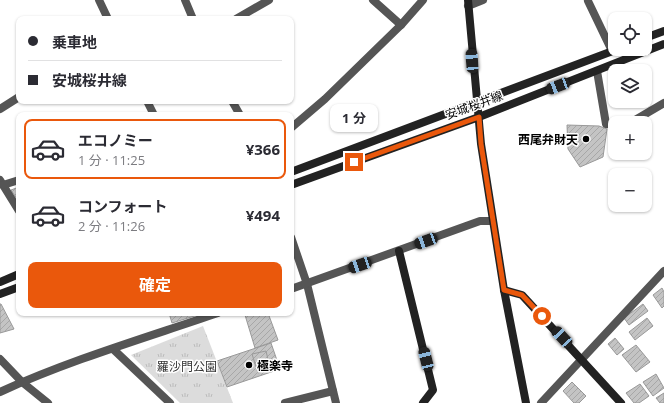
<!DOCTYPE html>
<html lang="ja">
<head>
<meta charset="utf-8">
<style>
  :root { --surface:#fff; --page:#f2f2f3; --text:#2b2b33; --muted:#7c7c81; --line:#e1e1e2; --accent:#ea580c }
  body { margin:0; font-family:"Open Sans","Noto Sans JP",sans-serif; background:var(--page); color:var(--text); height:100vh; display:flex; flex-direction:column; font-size:15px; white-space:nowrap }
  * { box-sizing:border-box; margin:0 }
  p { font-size:13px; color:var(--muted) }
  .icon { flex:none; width:22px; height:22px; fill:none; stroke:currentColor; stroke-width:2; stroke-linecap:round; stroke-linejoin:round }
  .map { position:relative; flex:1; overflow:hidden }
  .panel { position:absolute; left:16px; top:112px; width:278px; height:204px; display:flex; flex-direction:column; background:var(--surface); border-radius:8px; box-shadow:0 1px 3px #0004 }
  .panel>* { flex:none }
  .hud { position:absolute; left:16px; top:16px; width:278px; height:88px; border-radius:8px; box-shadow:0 1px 3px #0004; display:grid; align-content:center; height:88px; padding:0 12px; background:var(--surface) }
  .tools { position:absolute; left:608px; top:12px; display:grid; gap:8px }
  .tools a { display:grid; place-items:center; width:44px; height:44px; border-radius:8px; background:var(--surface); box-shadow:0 1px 3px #0004; font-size:20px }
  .end { position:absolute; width:18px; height:18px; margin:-9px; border:5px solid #ea580c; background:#fff; box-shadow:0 0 0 2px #fff }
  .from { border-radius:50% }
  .bubble { position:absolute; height:28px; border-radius:8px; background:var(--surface); box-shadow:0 1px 3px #0004; font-size:13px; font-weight:700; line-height:28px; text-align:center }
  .car { position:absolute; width:12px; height:24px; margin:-12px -6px; border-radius:5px; box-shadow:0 0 3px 1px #0007; background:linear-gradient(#222 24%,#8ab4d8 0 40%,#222 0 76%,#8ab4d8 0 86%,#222 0) }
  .hud b { display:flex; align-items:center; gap:14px; height:38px; font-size:15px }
  .hud b+b { border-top:1px solid var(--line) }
  .hud i { width:10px; height:10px; background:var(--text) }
  ul { padding:7px 0 0; list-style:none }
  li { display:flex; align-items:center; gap:12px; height:60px; margin:0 8px 6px; padding:0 4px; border:2px solid transparent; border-radius:8px }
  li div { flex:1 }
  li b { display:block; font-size:15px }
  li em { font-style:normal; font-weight:700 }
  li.selected { border-color:var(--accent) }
  li>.icon { width:36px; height:36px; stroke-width:1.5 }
  .cta { display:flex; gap:8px; margin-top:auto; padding:8px 12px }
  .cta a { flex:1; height:46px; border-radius:8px; background:var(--accent); color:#fff; font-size:16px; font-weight:700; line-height:46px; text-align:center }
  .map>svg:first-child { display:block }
</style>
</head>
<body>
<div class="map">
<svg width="664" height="403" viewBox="0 0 664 403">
  <defs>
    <pattern id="park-tufts" width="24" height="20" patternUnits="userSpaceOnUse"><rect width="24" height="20" fill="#dcdcdc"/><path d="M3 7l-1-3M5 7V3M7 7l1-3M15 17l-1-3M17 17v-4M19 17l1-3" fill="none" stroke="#bbb"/></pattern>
    <pattern id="building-hatch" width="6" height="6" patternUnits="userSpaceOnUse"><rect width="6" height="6" fill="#c4c4c4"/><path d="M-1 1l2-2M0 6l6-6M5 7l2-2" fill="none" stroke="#a7a7a7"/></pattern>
  </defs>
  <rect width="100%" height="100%" fill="#fff"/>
  <path fill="url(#park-tufts)" d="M 203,326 L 233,403 L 180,403 L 131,355 Z"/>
  <g fill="url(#building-hatch)" stroke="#999">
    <path d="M 567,125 L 599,126 L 607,129 L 603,157 L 580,167 L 568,149 Z"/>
    <path d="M 19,187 L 19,202 L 11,190 Z"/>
    <path d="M 662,288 L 664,292 L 664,306 L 662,308 L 653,295 Z"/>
    <path d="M 0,304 L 1,304 L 14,329 L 0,333 Z"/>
    <path d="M 643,304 L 648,311 L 629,325 L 624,318 Z"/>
    <path d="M 169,313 L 201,313 L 201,314 L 172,323 Z"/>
    <path d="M 255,313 L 268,313 L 278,340 L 255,348 L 245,315 Z"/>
    <path d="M 647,318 L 653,326 L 635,340 L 629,332 Z"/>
    <path d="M 615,338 L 624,349 L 617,355 L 608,344 Z"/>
    <path d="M 271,343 L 280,369 L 227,387 L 217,361 Z"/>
    <path d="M 636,345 L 650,362 L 636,372 L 622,355 Z"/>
    <path d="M 266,351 L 270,368 L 258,373 L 252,354 Z"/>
    <path d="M 656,374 L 664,388 L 653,396 L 643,382 Z"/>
    <path d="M 572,382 L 586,396 L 579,403 L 574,403 L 563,391 Z"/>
    <path d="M 640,384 L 649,396 L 639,403 L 634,403 L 626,393 Z"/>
    <path d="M 664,393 L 664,403 L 660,403 L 656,398 Z"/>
  </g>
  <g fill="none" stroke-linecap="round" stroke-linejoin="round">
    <g stroke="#555" stroke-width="8">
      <path d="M 99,0 L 108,19"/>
      <path d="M 185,0 L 193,19"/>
      <path d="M 373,0 L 401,25"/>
      <path d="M 588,1 L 612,51"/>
      <path d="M 468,6 L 483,0"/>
      <path d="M 236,19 L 269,0"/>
      <path d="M 597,71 L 606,124 L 615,125"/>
      <path d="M 147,101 L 154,115"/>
      <path d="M 232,101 L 240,115"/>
      <path d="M 0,109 L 19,97"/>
      <path d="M 630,123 L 664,103"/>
      <path d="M 291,128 L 325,99 L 401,25 L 423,0"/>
      <path d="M 0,180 L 19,211"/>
      <path d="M 3,185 L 19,180"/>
      <path d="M 291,237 L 307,284 L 336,403"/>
      <path d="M 291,289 L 480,221 L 492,221"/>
      <path d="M 113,349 L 170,403"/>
      <path d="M 0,359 L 22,382 L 48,403"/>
      <path d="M 0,392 C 70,360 145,338 218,313"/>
      <path d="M 285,403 L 333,391"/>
      <path d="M 541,403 L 664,271"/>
    </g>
    <g stroke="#222" stroke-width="8">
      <path d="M 468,0 L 481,144 L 504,290 L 526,403"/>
      <path d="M 645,38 L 664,31"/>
      <path d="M 291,172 L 618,49"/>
      <path d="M 291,185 L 479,117 L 664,44"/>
      <path d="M 399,251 L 433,390 L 423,403"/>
      <path d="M 0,282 L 19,274"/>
      <path d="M 504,290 L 522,295 L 621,403"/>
      <path d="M 0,294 L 19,287"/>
    </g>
  </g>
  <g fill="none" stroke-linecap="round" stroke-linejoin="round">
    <path stroke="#ea580c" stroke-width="5" d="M 354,162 L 479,117 L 481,144 L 504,290 L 522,295 L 542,316"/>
  </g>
  <g fill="#000" stroke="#fff" stroke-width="1.5">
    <circle cx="586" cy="139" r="4"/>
    <circle cx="249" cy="365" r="4"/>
  </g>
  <g text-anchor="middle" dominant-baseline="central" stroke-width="3" stroke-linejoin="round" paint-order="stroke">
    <g font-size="12" fill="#000" stroke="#fff">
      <text transform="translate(474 105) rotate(-20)">安城桜井線</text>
    </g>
    <g font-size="12" font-weight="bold" fill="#000" stroke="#fff" text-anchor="end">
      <text x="578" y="139">西尾弁財天</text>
      <text x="257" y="365" text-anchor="start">極楽寺</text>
    </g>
    <g font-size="12" fill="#333" stroke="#fff">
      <text x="187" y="366">羅沙門公園</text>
    </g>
  </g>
</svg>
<div class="tools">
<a><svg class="icon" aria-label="locate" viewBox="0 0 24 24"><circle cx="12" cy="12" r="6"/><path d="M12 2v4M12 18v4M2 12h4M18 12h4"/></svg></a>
<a><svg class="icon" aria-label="layers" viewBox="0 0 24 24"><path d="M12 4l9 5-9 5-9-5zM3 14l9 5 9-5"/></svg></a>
<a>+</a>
<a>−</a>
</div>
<i class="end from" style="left:542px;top:316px"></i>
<i class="end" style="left:354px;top:162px"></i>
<div class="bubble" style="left:330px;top:104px;width:48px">1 分</div>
<i class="car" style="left:472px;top:61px;rotate:356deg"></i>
<i class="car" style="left:558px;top:86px;rotate:249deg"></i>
<i class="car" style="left:426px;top:241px;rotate:250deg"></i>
<i class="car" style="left:360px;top:265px;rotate:251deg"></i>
<i class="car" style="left:562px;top:337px;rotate:317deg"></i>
<i class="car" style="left:426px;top:359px;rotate:346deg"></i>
<div class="hud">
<b><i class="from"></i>乗車地</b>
<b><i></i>安城桜井線</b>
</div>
<section class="panel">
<ul>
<li class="selected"><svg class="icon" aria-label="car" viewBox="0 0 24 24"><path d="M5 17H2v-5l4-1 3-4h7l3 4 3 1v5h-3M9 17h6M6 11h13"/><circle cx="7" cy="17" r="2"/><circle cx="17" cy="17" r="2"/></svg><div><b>エコノミー</b><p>1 分 · 11:25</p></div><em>¥366</em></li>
<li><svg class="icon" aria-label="car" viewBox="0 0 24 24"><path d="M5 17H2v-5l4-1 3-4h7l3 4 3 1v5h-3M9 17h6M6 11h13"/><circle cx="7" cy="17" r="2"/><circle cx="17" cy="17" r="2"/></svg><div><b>コンフォート</b><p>2 分 · 11:26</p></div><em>¥494</em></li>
</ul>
<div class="cta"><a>確定</a></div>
</section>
</div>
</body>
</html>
